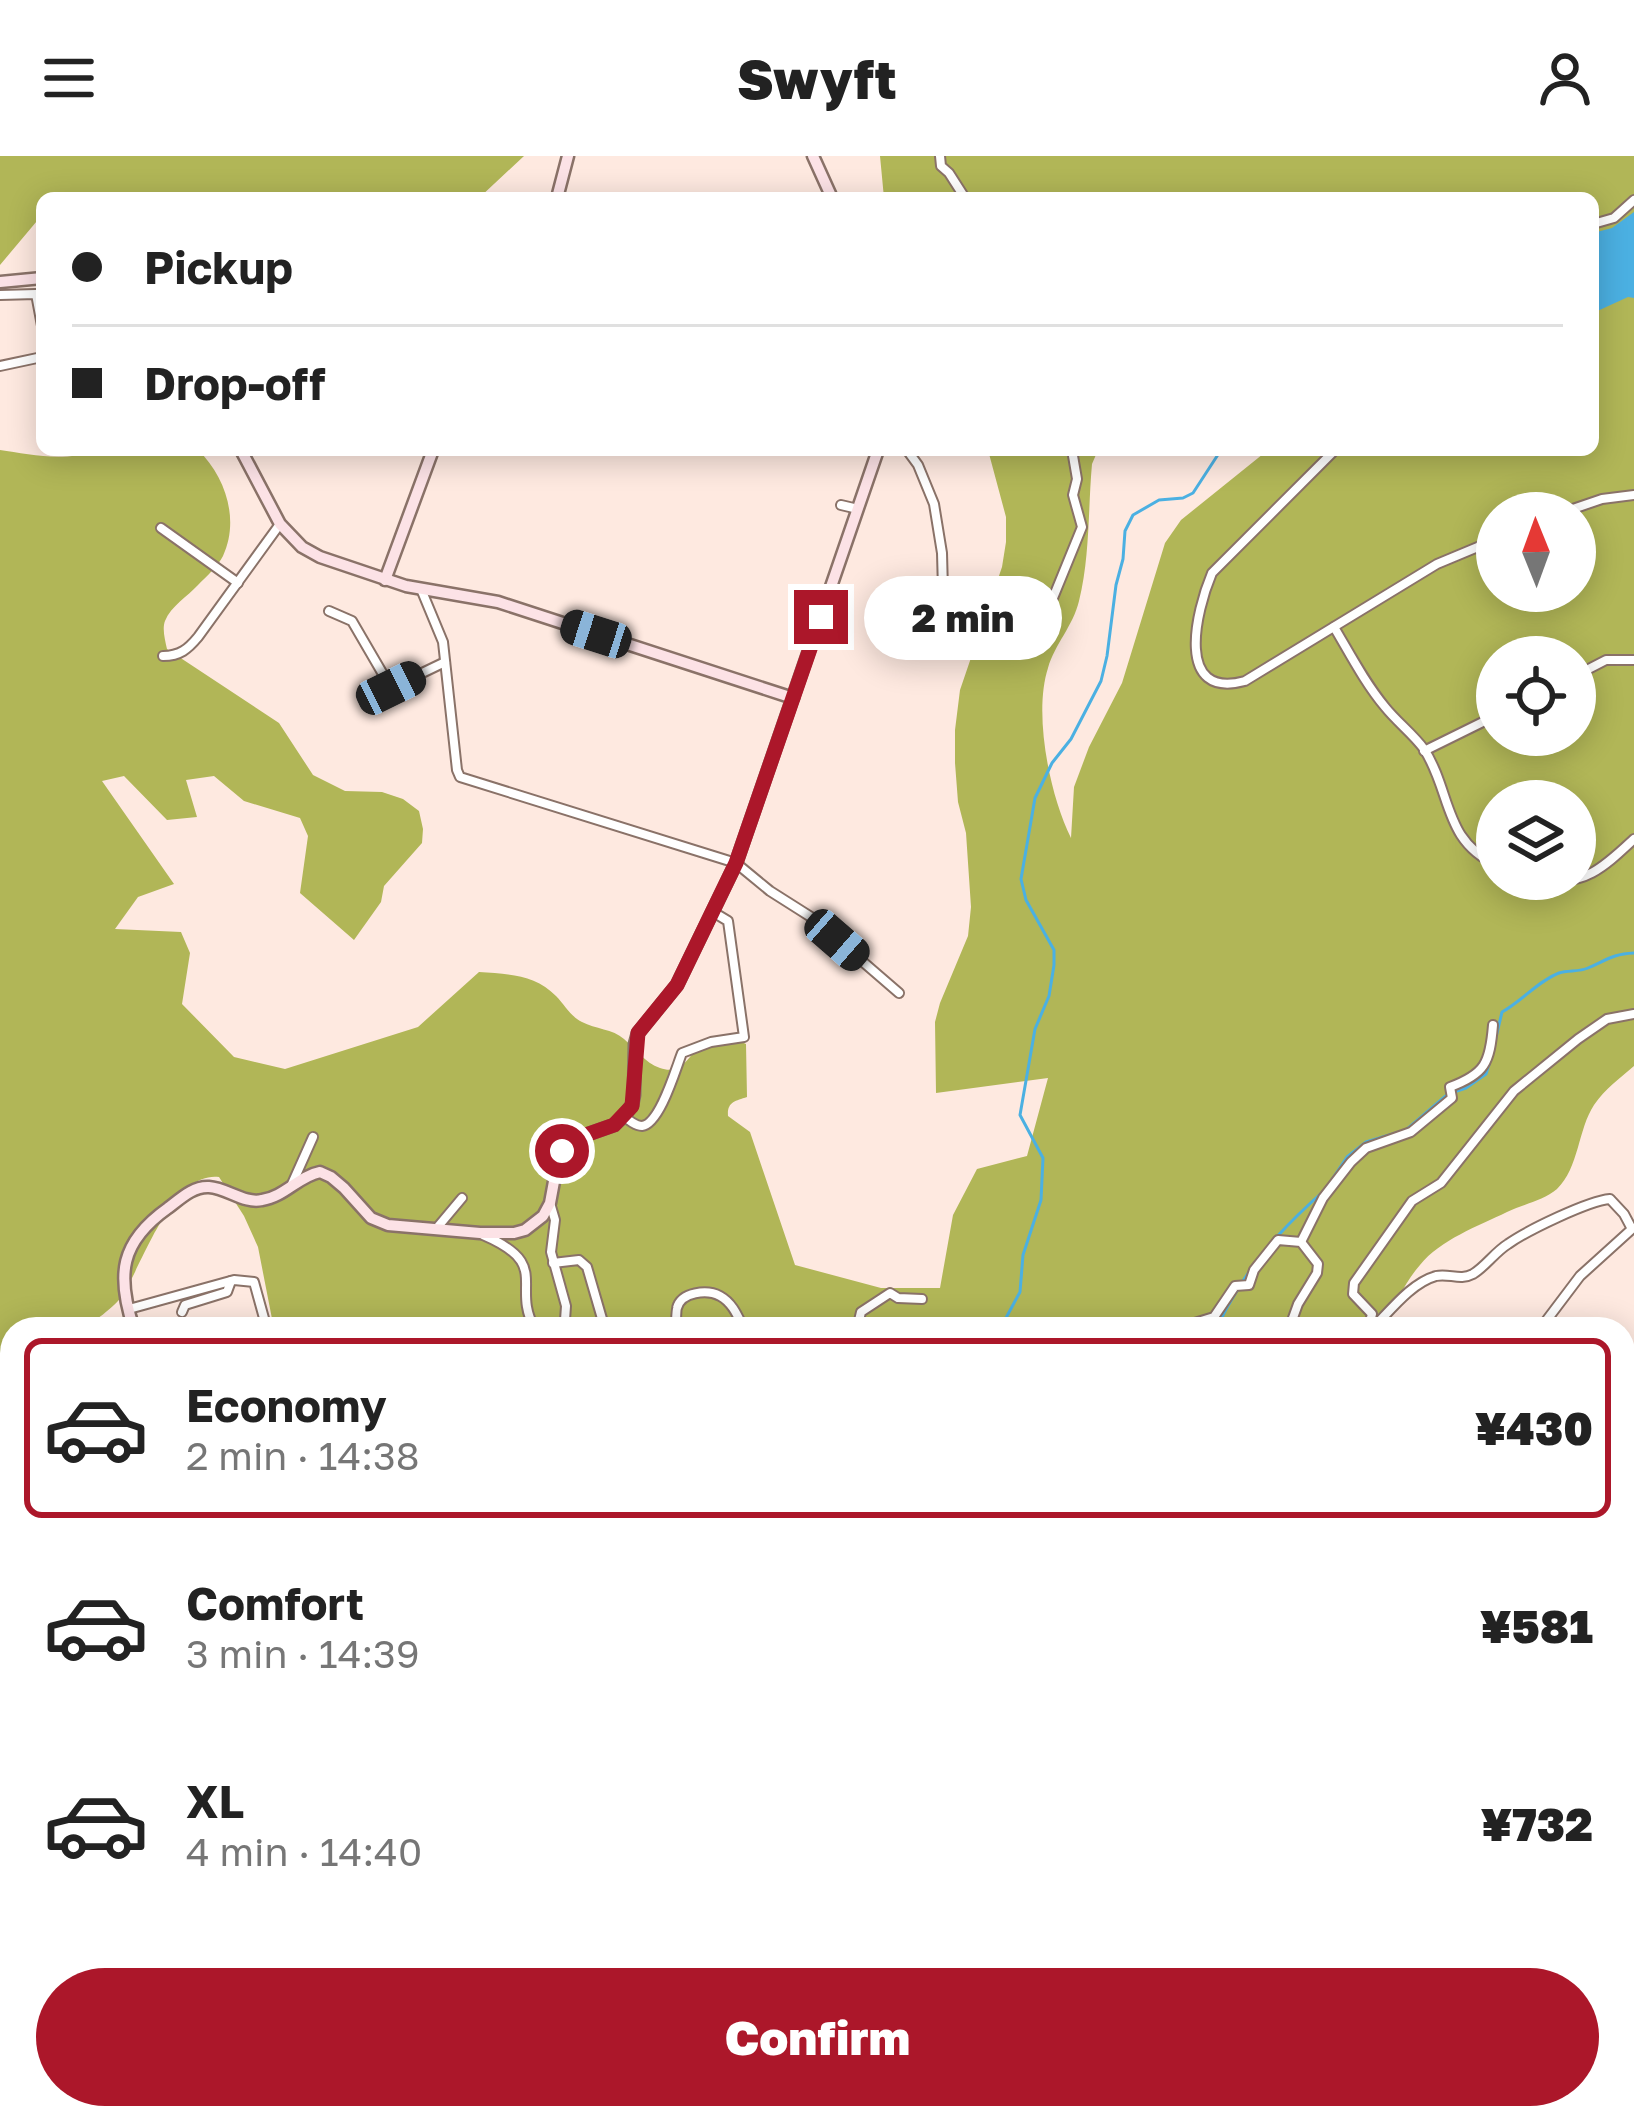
<!DOCTYPE html>
<html lang="en">
<head>
<meta charset="utf-8">
<style>
  :root { --surface:#fff; --page:#f6f6f6; --text:#222; --muted:#767676; --line:#e0e0e0; --accent:#ac172a }
  body { margin:0; font-family:"Golos Text",sans-serif; background:var(--page); color:var(--text); height:100vh; display:flex; flex-direction:column; font-size:45px; white-space:nowrap }
  * { box-sizing:border-box; margin:0 }
  p { font-size:39px; color:var(--muted) }
  .icon { flex:none; width:66px; height:66px; fill:none; stroke:currentColor; stroke-width:2; stroke-linecap:round; stroke-linejoin:round }
  .map { position:relative; flex:1; overflow:hidden }
  .panel { position:absolute; left:0px; top:1161px; width:1635px; height:813px; display:flex; flex-direction:column; background:var(--surface); border-radius:36px 36px 0 0; box-shadow:0 6px 30px #0003 }
  .panel>* { flex:none }
  .guide { position:absolute; left:36px; top:36px; width:1563px; height:264px; border-radius:18px; box-shadow:0 6px 30px #0003; display:grid; align-content:center; height:264px; padding:0 36px; background:var(--surface) }
  .needle { width:78px; rotate:359deg }
  .buttons { position:absolute; left:1476px; top:336px; display:grid; gap:24px }
  .buttons a { display:grid; place-items:center; width:120px; height:120px; border-radius:50%; background:var(--surface); box-shadow:0 6px 30px #0003; font-size:60px }
  .end { position:absolute; width:54px; height:54px; margin:-27px; border:15px solid #ac172a; background:#fff; box-shadow:0 0 0 6px #fff }
  .from { border-radius:50% }
  .bubble { position:absolute; height:84px; border-radius:42px; background:var(--surface); box-shadow:0 6px 30px #0003; font-size:39px; font-weight:800; line-height:84px; text-align:center }
  .car { position:absolute; width:36px; height:72px; margin:-36px -18px; border-radius:15px; box-shadow:0 0 9px 3px #0007; background:linear-gradient(#222 24%,#8ab4d8 0 40%,#222 0 76%,#8ab4d8 0 86%,#222 0) }
  .guide b { display:flex; align-items:center; gap:42px; height:114px; font-size:45px }
  .guide b+b { border-top:3px solid var(--line) }
  .guide i { width:30px; height:30px; background:var(--text) }
  ul { padding:21px 0 0; list-style:none }
  li { display:flex; align-items:center; gap:36px; height:180px; margin:0 24px 18px; padding:0 12px; border:6px solid transparent; border-radius:18px }
  li div { flex:1 }
  li b { display:block; font-size:45px }
  li em { font-style:normal; font-weight:800 }
  li.active { border-color:var(--accent) }
  li>.icon { width:108px; height:108px; stroke-width:1.5 }
  .button { display:flex; gap:24px; margin-top:auto; padding:24px 36px }
  .button a { flex:1; height:138px; border-radius:72px; background:var(--accent); color:#fff; font-size:48px; font-weight:800; line-height:138px; text-align:center }
  header { display:flex; justify-content:space-between; align-items:center; height:156px; padding:0 36px; background:var(--surface); font-size:54px; font-weight:800 }
  .map>svg:first-child { display:block }
</style>
</head>
<body>
<header><svg class="icon" aria-label="menu" viewBox="0 0 24 24"><path d="M4 6h16M4 12h16M4 18h16"/></svg>Swyft<svg class="icon" aria-label="person" viewBox="0 0 24 24"><circle cx="12" cy="8" r="4"/><path d="M4 21q1-7 8-7t8 7"/></svg></header>
<div class="map">
<svg width="1634" height="1972" viewBox="0 0 1634 1972">
  <rect width="100%" height="100%" fill="#fee9e0"/>
  <g fill="#b1b657" fill-rule="evenodd">
    <path d="M 0,0 L 524,0 L 479,42 L 42,42 L 42,59 L 0,109 Z"/>
    <path d="M 880,0 L 1634,0 L 1634,67 L 1593,93 L 1593,42 L 884,42 Z"/>
    <path d="M 1634,121 L 1634,910 C 1620,922 1605,933 1594,949 C 1578,973 1579,1012 1557,1033 C 1543,1045 1523,1048 1507,1056 C 1478,1070 1440,1084 1420,1109 C 1404,1127 1394,1151 1383,1173 L 274,1173 L 258,1091 L 244,1060 L 219,1021 C 173,1015 143,1106 123,1139 C 115,1150 92,1169 78,1173 C 62,1177 30,1173 12,1173 L 12,1238 L 0,1252 L 0,294 C 28,298 67,307 93,294 L 198,294 C 225,320 240,363 223,400 C 218,410 206,421 198,429 C 188,440 171,450 165,465 C 162,473 165,484 167,493 L 279,567 L 313,619 L 345,635 L 382,636 L 403,643 L 419,655 L 423,673 L 422,687 L 384,730 L 381,746 L 354,784 L 300,737 L 308,680 L 300,662 L 244,645 L 214,620 L 186,624 L 197,661 L 167,664 L 124,620 L 102,625 L 174,728 L 138,741 L 115,773 L 181,776 L 190,797 L 182,848 L 234,901 L 285,913 L 418,871 L 479,816 C 507,818 535,818 556,840 C 565,849 570,860 582,866 C 595,873 613,873 624,883 C 635,892 645,907 660,912 C 697,925 689,860 746,888 L 747,941 C 735,945 727,946 728,960 L 750,976 L 795,1109 L 881,1132 L 940,1132 L 953,1059 L 977,1013 L 1027,1000 L 1048,922 L 936,937 L 935,866 L 940,847 L 968,780 L 971,751 L 966,677 L 958,646 L 955,607 L 955,574 L 960,534 L 1002,411 L 1006,386 L 1006,361 L 988,294 L 1098,294 L 1092,308 C 1088,353 1090,401 1079,445 C 1073,470 1055,488 1048,512 C 1033,558 1050,640 1071,682 L 1074,631 L 1089,591 L 1122,527 L 1165,387 L 1181,364 L 1268,294 L 1593,294 L 1593,133 ZM 1497,357 L 1575,357 L 1575,435 L 1497,435 ZM 1497,501 L 1575,501 L 1575,579 L 1497,579 ZM 1497,645 L 1575,645 L 1575,723 L 1497,723 Z"/>
    <path d="M 1634,1364 L 1634,1561 L 1623,1570 L 1623,1373 Z"/>
    <path d="M 55,1962 L 437,1962 L 440,1972 L 49,1972 Z"/>
    <path d="M 533,1962 L 753,1962 L 741,1972 L 519,1972 Z"/>
    <path d="M 843,1962 L 1448,1962 L 1445,1972 L 837,1972 Z"/>
  </g>
  <path fill="#4bb0e2" d="M 1634,56 L 1634,142 L 1628,141 L 1593,157 L 1593,77 L 1612,72 Z"/>
  <g fill="none" stroke-linecap="round" stroke-linejoin="round">
    <g stroke="#4bb0e2" stroke-width="3">
      <path d="M 1494,890 L 1502,856 C 1522,845 1538,825 1559,817 C 1568,814 1579,816 1588,812 C 1607,804 1612,798 1634,797"/>
      <path d="M 1331,1025 L 1347,1001 L 1366,986 L 1406,974 L 1448,938 L 1466,932 L 1486,918 L 1490,905"/>
      <path d="M 1000,1173 L 1020,1136 L 1023,1099 L 1041,1044 L 1043,1002 L 1020,959 L 1035,873 L 1049,840 L 1054,809 L 1054,794 L 1026,744 L 1021,723 L 1035,642 L 1052,607 L 1071,583 L 1101,525 L 1107,500 L 1116,429 L 1123,403 L 1125,375 L 1133,359 L 1159,344 L 1183,342 L 1193,337 L 1221,294"/>
      <path d="M 1218,1173 C 1221,1159 1228,1150 1235,1138 C 1259,1096 1291,1064 1326,1033"/>
      <path d="M 1623,1336 L 1634,1328"/>
      <path d="M 0,1401 L 12,1395"/>
    </g>
    <g stroke="#4bb0e2" stroke-width="12">
      <path d="M 1623,1708 L 1634,1705"/>
      <path d="M 64,1972 L 77,1962"/>
      <path d="M 1131,1972 L 1149,1962"/>
    </g>
    <defs>
      <g id="street">
        <path d="M 940,0 L 941,10 L 949,17 L 965,42"/>
        <path d="M 1593,68 L 1614,62 L 1634,44"/>
        <path d="M 0,139 L 36,138 L 42,170"/>
        <path d="M 0,210 L 42,201"/>
        <path d="M 907,294 L 918,309 L 934,348 L 942,397 L 943,434 L 934,450 L 939,469"/>
        <path d="M 1335,294 L 1212,417 C 1196,455 1174,544 1245,525 L 1437,408 L 1497,383"/>
        <path d="M 841,349 L 858,353"/>
        <path d="M 1561,357 L 1602,343 L 1634,339"/>
        <path d="M 161,372 L 238,427"/>
        <path d="M 421,433 L 443,486 L 457,614 L 460,621 L 736,707 L 770,735 L 811,761 L 899,837"/>
        <path d="M 329,455 L 352,465 L 391,532"/>
        <path d="M 1030,468 L 1053,442 L 1082,371 L 1073,339 L 1077,323 L 1072,294"/>
        <path d="M 1334,471 C 1350,498 1365,527 1385,551 C 1397,566 1413,578 1424,593 C 1452,637 1443,685 1497,709"/>
        <path d="M 163,500 C 180,500 188,493 198,481 L 280,368"/>
        <path d="M 1575,520 L 1606,504 L 1634,504"/>
        <path d="M 366,544 L 445,506"/>
        <path d="M 1424,595 L 1497,559"/>
        <path d="M 1546,723 C 1585,731 1607,708 1634,683"/>
        <path d="M 624,960 C 628,964 636,970 642,970 C 660,968 676,912 682,897 L 711,886 L 744,881 L 728,765 L 713,756"/>
        <path d="M 292,1028 L 313,981"/>
        <path d="M 550,1047 L 555,1064 L 551,1096 L 566,1150 L 565,1164 L 559,1173"/>
        <path d="M 436,1073 L 462,1042"/>
        <path d="M 483,1079 C 553,1109 510,1129 535,1173"/>
        <path d="M 1301,1086 L 1323,1042 L 1351,1006 L 1366,992 L 1411,976 L 1452,942 L 1450,931 C 1485,918 1490,907 1493,869"/>
        <path d="M 553,1107 L 579,1104 L 587,1111 L 605,1173"/>
        <path d="M 129,1153 L 234,1124 L 254,1126 L 267,1173"/>
        <path d="M 182,1156 L 185,1149 L 227,1136 L 231,1125"/>
        <path d="M 1168,1171 L 1188,1169 L 1214,1161 L 1235,1130 L 1249,1129 L 1254,1114 L 1278,1084 L 1301,1086 L 1318,1108 L 1317,1117 L 1298,1148 L 1289,1173"/>
        <path d="M 676,1173 C 676,1172 676,1153 677,1152 C 681,1136 707,1133 720,1140 C 733,1147 738,1161 744,1173"/>
        <path d="M 857,1173 L 861,1156 L 890,1137 L 898,1142 L 922,1143"/>
        <path d="M 1368,1173 L 1372,1158 L 1353,1138 L 1354,1127 L 1412,1045 L 1441,1027 L 1514,935 L 1578,883 L 1607,863 L 1634,858"/>
        <path d="M 1372,1173 C 1390,1155 1411,1127 1436,1120 C 1449,1117 1460,1125 1473,1118 C 1486,1110 1495,1096 1508,1088 C 1528,1074 1588,1045 1610,1043 L 1624,1058 L 1632,1073 L 1580,1120 L 1540,1173"/>
        <path d="M 0,1533 L 12,1537"/>
        <path d="M 0,1581 L 12,1598"/>
        <path d="M 1623,1598 L 1634,1592"/>
        <path d="M 1623,1676 L 1634,1676"/>
        <path d="M 1623,1734 L 1634,1722"/>
        <path d="M 1623,1793 L 1634,1792"/>
        <path d="M 1623,1891 L 1634,1965"/>
        <path d="M 1623,1937 L 1627,1965 L 1634,1967"/>
        <path d="M 0,1964 L 12,1958"/>
        <path d="M 49,1972 L 60,1962"/>
        <path d="M 728,1972 L 739,1962"/>
        <path d="M 795,1972 L 799,1962"/>
        <path d="M 1542,1972 L 1550,1962"/>
      </g>
      <g id="secondary">
        <path d="M 813,0 L 832,42"/>
        <path d="M 557,42 L 568,0"/>
        <path d="M 0,126 L 42,122"/>
        <path d="M 241,294 L 280,368 L 302,391 L 320,401 L 406,430 L 498,446 L 793,542"/>
        <path d="M 385,424 L 433,294"/>
        <path d="M 134,1173 C 116,1119 120,1086 168,1052 C 180,1043 193,1030 209,1031 C 227,1032 244,1048 262,1044 C 284,1041 299,1020 320,1016 L 331,1021 L 344,1032 L 371,1062 L 388,1069 L 480,1077 L 514,1077 L 525,1074 L 543,1060 L 550,1047 L 558,1004 L 568,988 L 577,982 L 614,969 L 624,960 L 632,949 L 634,939 L 635,888 L 638,877 L 677,829 L 736,707 L 878,294"/>
        <path d="M 0,1233 L 12,1217"/>
      </g>
    </defs>
    <use href="#street" stroke="#8a7268" stroke-width="12"/>
    <use href="#secondary" stroke="#8a7268" stroke-width="15"/>
    <use href="#street" stroke="#fff" stroke-width="8"/>
    <use href="#secondary" stroke="#fce2e6" stroke-width="10"/>
  </g>
  <g fill="none" stroke-linecap="round" stroke-linejoin="round">
    <path stroke="#ac172a" stroke-width="15" d="M 562,995 L 577,982 L 614,969 L 632,950 L 638,877 L 677,829 L 736,707 L 821,461"/>
  </g>
</svg>
<div class="buttons">
<a><svg class="needle" viewBox="-14 -14 28 28"><path d="M0-13l5 13h-10z" fill="#e53935"/><path d="M0 13l5-13h-10z" fill="#767676"/></svg></a>
<a><svg class="icon" aria-label="locate" viewBox="0 0 24 24"><circle cx="12" cy="12" r="6"/><path d="M12 2v4M12 18v4M2 12h4M18 12h4"/></svg></a>
<a><svg class="icon" aria-label="layers" viewBox="0 0 24 24"><path d="M12 4l9 5-9 5-9-5zM3 14l9 5 9-5"/></svg></a>
</div>
<i class="end from" style="left:562px;top:995px"></i>
<i class="end" style="left:821px;top:461px"></i>
<div class="bubble" style="left:864px;top:420px;width:198px">2 min</div>
<i class="car" style="left:596px;top:478px;rotate:288deg"></i>
<i class="car" style="left:391px;top:532px;rotate:64deg"></i>
<i class="car" style="left:837px;top:784px;rotate:131deg"></i>
<div class="guide">
<b><i class="from"></i>Pickup</b>
<b><i></i>Drop-off</b>
</div>
<section class="panel">
<ul>
<li class="active"><svg class="icon" aria-label="car" viewBox="0 0 24 24"><path d="M5 17H2v-5l4-1 3-4h7l3 4 3 1v5h-3M9 17h6M6 11h13"/><circle cx="7" cy="17" r="2"/><circle cx="17" cy="17" r="2"/></svg><div><b>Economy</b><p>2 min · 14:38</p></div><em>¥430</em></li>
<li><svg class="icon" aria-label="car" viewBox="0 0 24 24"><path d="M5 17H2v-5l4-1 3-4h7l3 4 3 1v5h-3M9 17h6M6 11h13"/><circle cx="7" cy="17" r="2"/><circle cx="17" cy="17" r="2"/></svg><div><b>Comfort</b><p>3 min · 14:39</p></div><em>¥581</em></li>
<li><svg class="icon" aria-label="car" viewBox="0 0 24 24"><path d="M5 17H2v-5l4-1 3-4h7l3 4 3 1v5h-3M9 17h6M6 11h13"/><circle cx="7" cy="17" r="2"/><circle cx="17" cy="17" r="2"/></svg><div><b>XL</b><p>4 min · 14:40</p></div><em>¥732</em></li>
</ul>
<div class="button"><a>Confirm</a></div>
</section>
</div>
</body>
</html>
